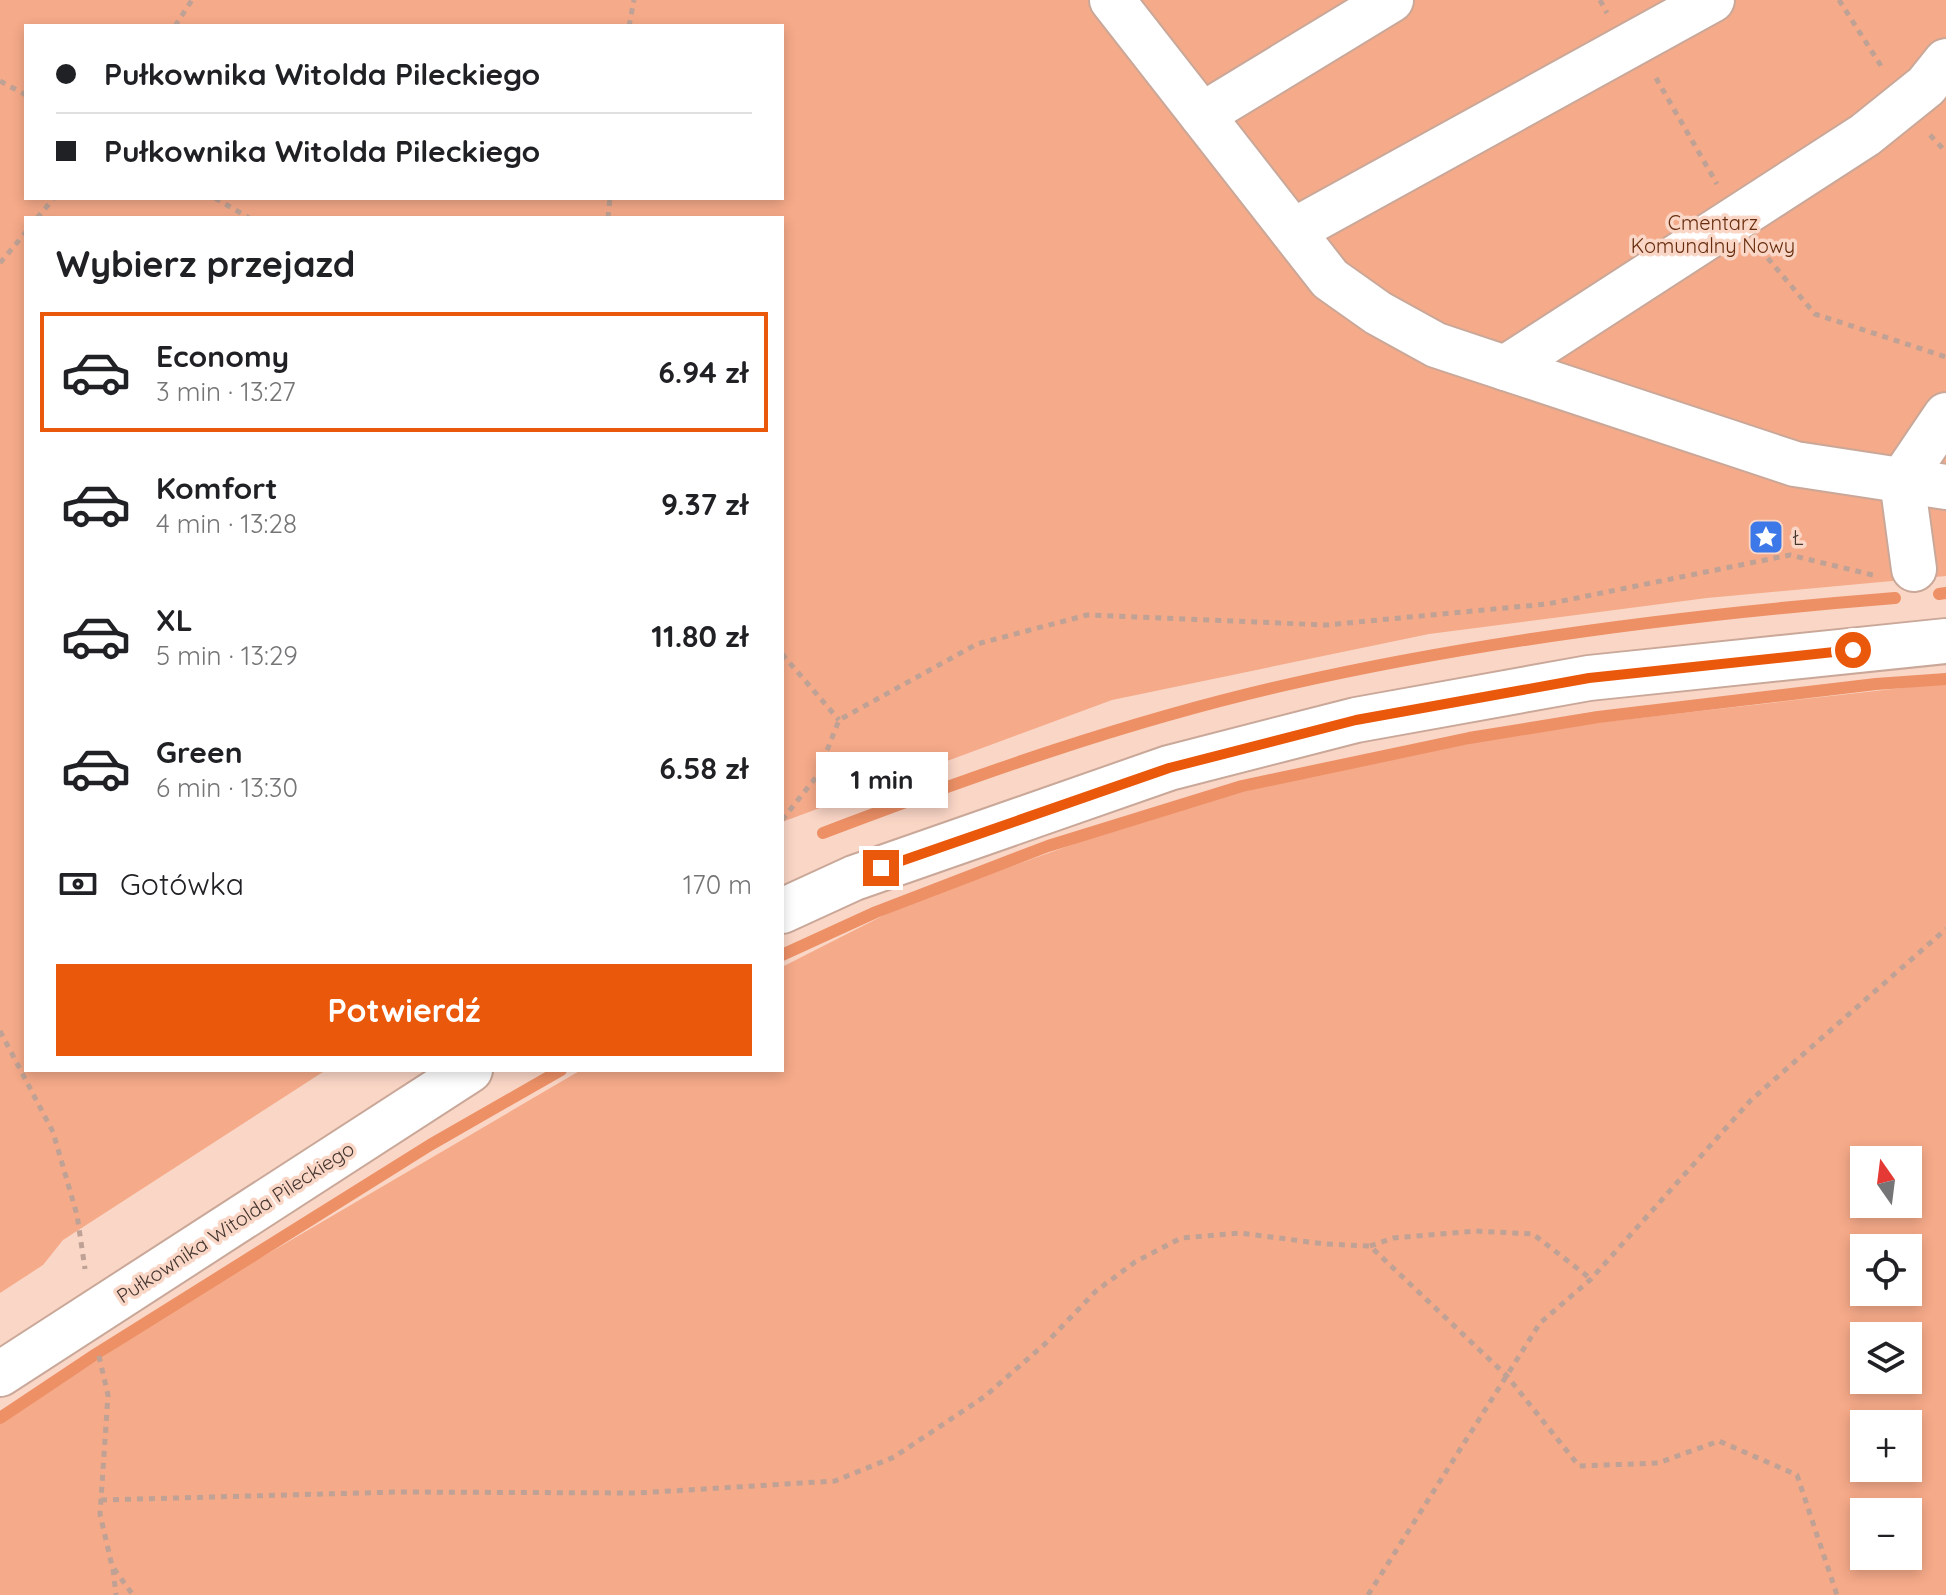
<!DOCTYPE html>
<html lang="pl">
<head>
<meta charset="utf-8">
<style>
  :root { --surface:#fff; --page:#f2f2f2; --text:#202124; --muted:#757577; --line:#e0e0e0; --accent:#ea580c }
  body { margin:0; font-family:Quicksand,sans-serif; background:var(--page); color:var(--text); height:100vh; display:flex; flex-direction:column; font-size:30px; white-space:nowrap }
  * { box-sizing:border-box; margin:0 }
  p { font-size:26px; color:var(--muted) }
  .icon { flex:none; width:44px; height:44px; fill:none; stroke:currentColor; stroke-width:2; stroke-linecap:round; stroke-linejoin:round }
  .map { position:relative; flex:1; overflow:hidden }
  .side { position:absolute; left:24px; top:216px; width:760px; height:856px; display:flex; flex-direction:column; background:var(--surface); border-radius:0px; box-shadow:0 4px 12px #0003 }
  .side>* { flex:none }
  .top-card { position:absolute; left:24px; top:24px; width:760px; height:176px; border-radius:0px; box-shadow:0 4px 12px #0003; display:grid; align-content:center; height:176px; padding:0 32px; background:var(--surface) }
  .needle { width:52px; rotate:346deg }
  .tools { position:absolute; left:1850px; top:1146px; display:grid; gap:16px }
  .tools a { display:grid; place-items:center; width:72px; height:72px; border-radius:0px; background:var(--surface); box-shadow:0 4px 12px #0003; font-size:40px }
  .end { position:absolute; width:36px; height:36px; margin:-18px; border:10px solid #ea580c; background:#fff; box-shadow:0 0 0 4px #fff }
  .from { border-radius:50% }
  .bubble { position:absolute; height:56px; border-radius:0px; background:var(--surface); box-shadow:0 4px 12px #0003; font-size:26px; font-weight:700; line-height:56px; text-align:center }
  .top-card b { display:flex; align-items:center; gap:28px; height:76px; font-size:30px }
  .top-card b+b { border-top:2px solid var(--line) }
  .top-card i { width:20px; height:20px; background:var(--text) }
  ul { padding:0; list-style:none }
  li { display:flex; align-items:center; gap:24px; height:120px; margin:0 16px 12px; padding:0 16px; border:4px solid transparent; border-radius:0px }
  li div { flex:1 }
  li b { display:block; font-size:30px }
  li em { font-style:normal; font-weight:700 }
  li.current { border-color:var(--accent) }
  li>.icon { width:72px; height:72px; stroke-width:1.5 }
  h2 { padding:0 32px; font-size:36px; line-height:96px }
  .pay { display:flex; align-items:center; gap:20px; height:88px; padding:0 32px; font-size:30px }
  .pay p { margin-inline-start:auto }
  .action { display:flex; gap:16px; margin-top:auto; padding:16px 32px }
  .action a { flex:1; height:92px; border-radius:0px; background:var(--accent); color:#fff; font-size:32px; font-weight:700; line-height:92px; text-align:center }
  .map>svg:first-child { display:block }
</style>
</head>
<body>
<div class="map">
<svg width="1946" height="1595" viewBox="0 0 1946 1595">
  <rect width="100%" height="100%" fill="#fad6c6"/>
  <g fill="#f5aa89" fill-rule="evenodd">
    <path d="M 0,0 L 1946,0 L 1946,576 L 1707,598 L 1429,634 L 1112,700 L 782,822 L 782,218 L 26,218 L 26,1070 L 326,1070 L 63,1240 L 43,1265 L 0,1293 ZM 26,26 L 782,26 L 782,198 L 26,198 Z"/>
    <path d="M 1946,683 L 1946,1595 L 0,1595 L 0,1424 L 199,1294 L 581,1070 L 782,1070 L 782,967 L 902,906 L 1190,802 L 1533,730 ZM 1864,1160 L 1908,1160 L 1908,1204 L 1864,1204 ZM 1864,1248 L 1908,1248 L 1908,1292 L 1864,1292 ZM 1864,1336 L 1908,1336 L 1908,1380 L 1864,1380 ZM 1864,1424 L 1908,1424 L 1908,1468 L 1864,1468 ZM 1864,1512 L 1908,1512 L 1908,1556 L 1864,1556 Z"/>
  </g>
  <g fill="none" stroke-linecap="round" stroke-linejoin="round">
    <g stroke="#ed9066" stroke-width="12">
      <path d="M 1939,594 L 1946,593"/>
      <path d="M 823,833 C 976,775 1130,720 1290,684 C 1489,639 1692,614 1895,598"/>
      <path d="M 782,955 L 876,912 L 1048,846 L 1242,786 L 1469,738 L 1598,717 L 1876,684 L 1946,679"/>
      <path d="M 0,1418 L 96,1354 L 430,1145 L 561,1070"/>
    </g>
    <defs>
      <g id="minor">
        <path d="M 1112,0 L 1330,279 L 1378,313 L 1436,345 L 1795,464 L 1946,487"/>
        <path d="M 1202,115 L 1391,0"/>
        <path d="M 1293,231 L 1712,0"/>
        <path d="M 1505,368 L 1865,135 L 1926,86 L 1946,61"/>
        <path d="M 1914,569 L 1902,480 L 1946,415"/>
        <path d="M 782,911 L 854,878 L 1169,768 L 1356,720 L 1589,678 L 1946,641"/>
        <path d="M 0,1374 L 470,1070"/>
      </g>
    </defs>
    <use href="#minor" stroke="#caa899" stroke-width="48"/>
    <g stroke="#bfa295" stroke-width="5" stroke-dasharray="6 6" stroke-linecap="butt">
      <path d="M 1600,0 L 1607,13"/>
      <path d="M 1839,0 L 1883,69"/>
      <path d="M 175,26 L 192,0"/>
      <path d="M 629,26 L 634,0"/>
      <path d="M 1656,78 L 1717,184"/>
      <path d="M 0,81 L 26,95"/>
      <path d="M 1930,135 L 1946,152"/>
      <path d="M 215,198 L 249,218"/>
      <path d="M 37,218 L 54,198"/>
      <path d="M 608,218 L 610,198"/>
      <path d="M 1760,249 L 1815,314 L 1946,357"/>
      <path d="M 0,263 L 26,232"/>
      <path d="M 782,654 L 839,720"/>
      <path d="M 782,820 L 817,776 L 839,720 L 977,644 L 1087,615 L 1326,625 L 1547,604 L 1790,555 L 1873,575"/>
      <path d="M 0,1031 L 53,1132 L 77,1215 L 85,1269"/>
      <path d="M 1370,1246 L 1393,1238 L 1475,1231 L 1533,1234 L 1591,1279"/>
      <path d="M 99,1356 L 108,1395 L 100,1514 L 112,1566 L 133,1595"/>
      <path d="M 101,1500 L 398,1492 L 638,1493 L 835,1481 L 894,1457 L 984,1397 L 1046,1343 L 1096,1291 L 1135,1262 L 1181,1238 L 1240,1233 L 1325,1244 L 1370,1246 L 1507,1376 L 1579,1466 L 1658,1463 L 1719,1441 L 1797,1475 L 1837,1595"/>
      <path d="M 113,1569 L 116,1595"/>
      <path d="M 1368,1595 L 1540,1323 L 1591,1279 L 1751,1100 L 1946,929"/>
    </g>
    <use href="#minor" stroke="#fff" stroke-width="44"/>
  </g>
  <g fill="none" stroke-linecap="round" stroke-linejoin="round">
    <path stroke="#ea580c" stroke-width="10" d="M 881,868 L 1169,768 L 1356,720 L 1589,678 L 1853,650"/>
  </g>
  <defs>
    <symbol id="sight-square" viewBox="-11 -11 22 22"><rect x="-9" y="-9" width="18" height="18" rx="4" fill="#3c78e7" stroke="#fad6c6"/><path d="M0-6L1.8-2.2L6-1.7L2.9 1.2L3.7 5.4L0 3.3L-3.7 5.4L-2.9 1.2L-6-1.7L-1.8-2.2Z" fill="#fff"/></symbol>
  </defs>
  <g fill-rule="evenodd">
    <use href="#sight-square" x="1746" y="517" width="40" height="40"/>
  </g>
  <g text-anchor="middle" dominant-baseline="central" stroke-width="7" stroke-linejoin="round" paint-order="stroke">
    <g font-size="20" fill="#662c0d" stroke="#fad6c6">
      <text x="1713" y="222">Cmentarz<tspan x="1713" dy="23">Komunalny Nowy</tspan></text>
    </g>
    <g font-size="20" fill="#453730" stroke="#fad6c6" text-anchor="start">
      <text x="1792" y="537">Ł</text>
    </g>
    <g font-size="20" fill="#453730" stroke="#fad6c6">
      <text transform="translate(235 1222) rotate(-33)">Pułkownika Witolda Pileckiego</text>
    </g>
  </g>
</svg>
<div class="tools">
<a><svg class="needle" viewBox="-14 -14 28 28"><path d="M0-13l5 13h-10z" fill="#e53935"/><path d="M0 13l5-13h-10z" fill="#757577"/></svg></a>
<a><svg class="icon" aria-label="locate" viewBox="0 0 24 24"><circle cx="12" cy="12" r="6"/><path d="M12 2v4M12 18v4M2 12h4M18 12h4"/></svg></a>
<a><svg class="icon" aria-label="layers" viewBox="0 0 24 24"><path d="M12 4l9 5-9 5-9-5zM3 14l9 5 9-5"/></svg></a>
<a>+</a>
<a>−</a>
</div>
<i class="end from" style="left:1853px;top:650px"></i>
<i class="end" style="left:881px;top:868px"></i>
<div class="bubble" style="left:816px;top:752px;width:132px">1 min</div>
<div class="top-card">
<b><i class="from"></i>Pułkownika Witolda Pileckiego</b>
<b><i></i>Pułkownika Witolda Pileckiego</b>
</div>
<section class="side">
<h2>Wybierz przejazd</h2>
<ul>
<li class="current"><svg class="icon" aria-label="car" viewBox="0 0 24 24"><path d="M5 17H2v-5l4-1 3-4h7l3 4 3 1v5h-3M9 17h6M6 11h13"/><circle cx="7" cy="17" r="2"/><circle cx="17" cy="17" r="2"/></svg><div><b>Economy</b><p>3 min · 13:27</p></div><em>6.94 zł</em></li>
<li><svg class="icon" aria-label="car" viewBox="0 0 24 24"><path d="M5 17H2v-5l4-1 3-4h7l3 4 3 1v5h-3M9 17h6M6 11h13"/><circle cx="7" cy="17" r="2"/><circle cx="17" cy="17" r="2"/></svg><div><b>Komfort</b><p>4 min · 13:28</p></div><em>9.37 zł</em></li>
<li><svg class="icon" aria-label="car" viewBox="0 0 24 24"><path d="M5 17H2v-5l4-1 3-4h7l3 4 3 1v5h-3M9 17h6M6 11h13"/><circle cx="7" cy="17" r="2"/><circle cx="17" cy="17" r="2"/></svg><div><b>XL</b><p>5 min · 13:29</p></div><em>11.80 zł</em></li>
<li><svg class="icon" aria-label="car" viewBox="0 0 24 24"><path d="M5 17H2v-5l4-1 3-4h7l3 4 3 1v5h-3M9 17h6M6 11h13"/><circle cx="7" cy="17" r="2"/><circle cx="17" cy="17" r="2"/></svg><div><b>Green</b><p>6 min · 13:30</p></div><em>6.58 zł</em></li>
</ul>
<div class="pay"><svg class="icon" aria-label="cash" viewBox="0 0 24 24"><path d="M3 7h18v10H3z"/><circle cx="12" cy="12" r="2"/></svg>Gotówka<p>170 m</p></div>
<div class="action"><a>Potwierdź</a></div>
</section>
</div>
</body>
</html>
